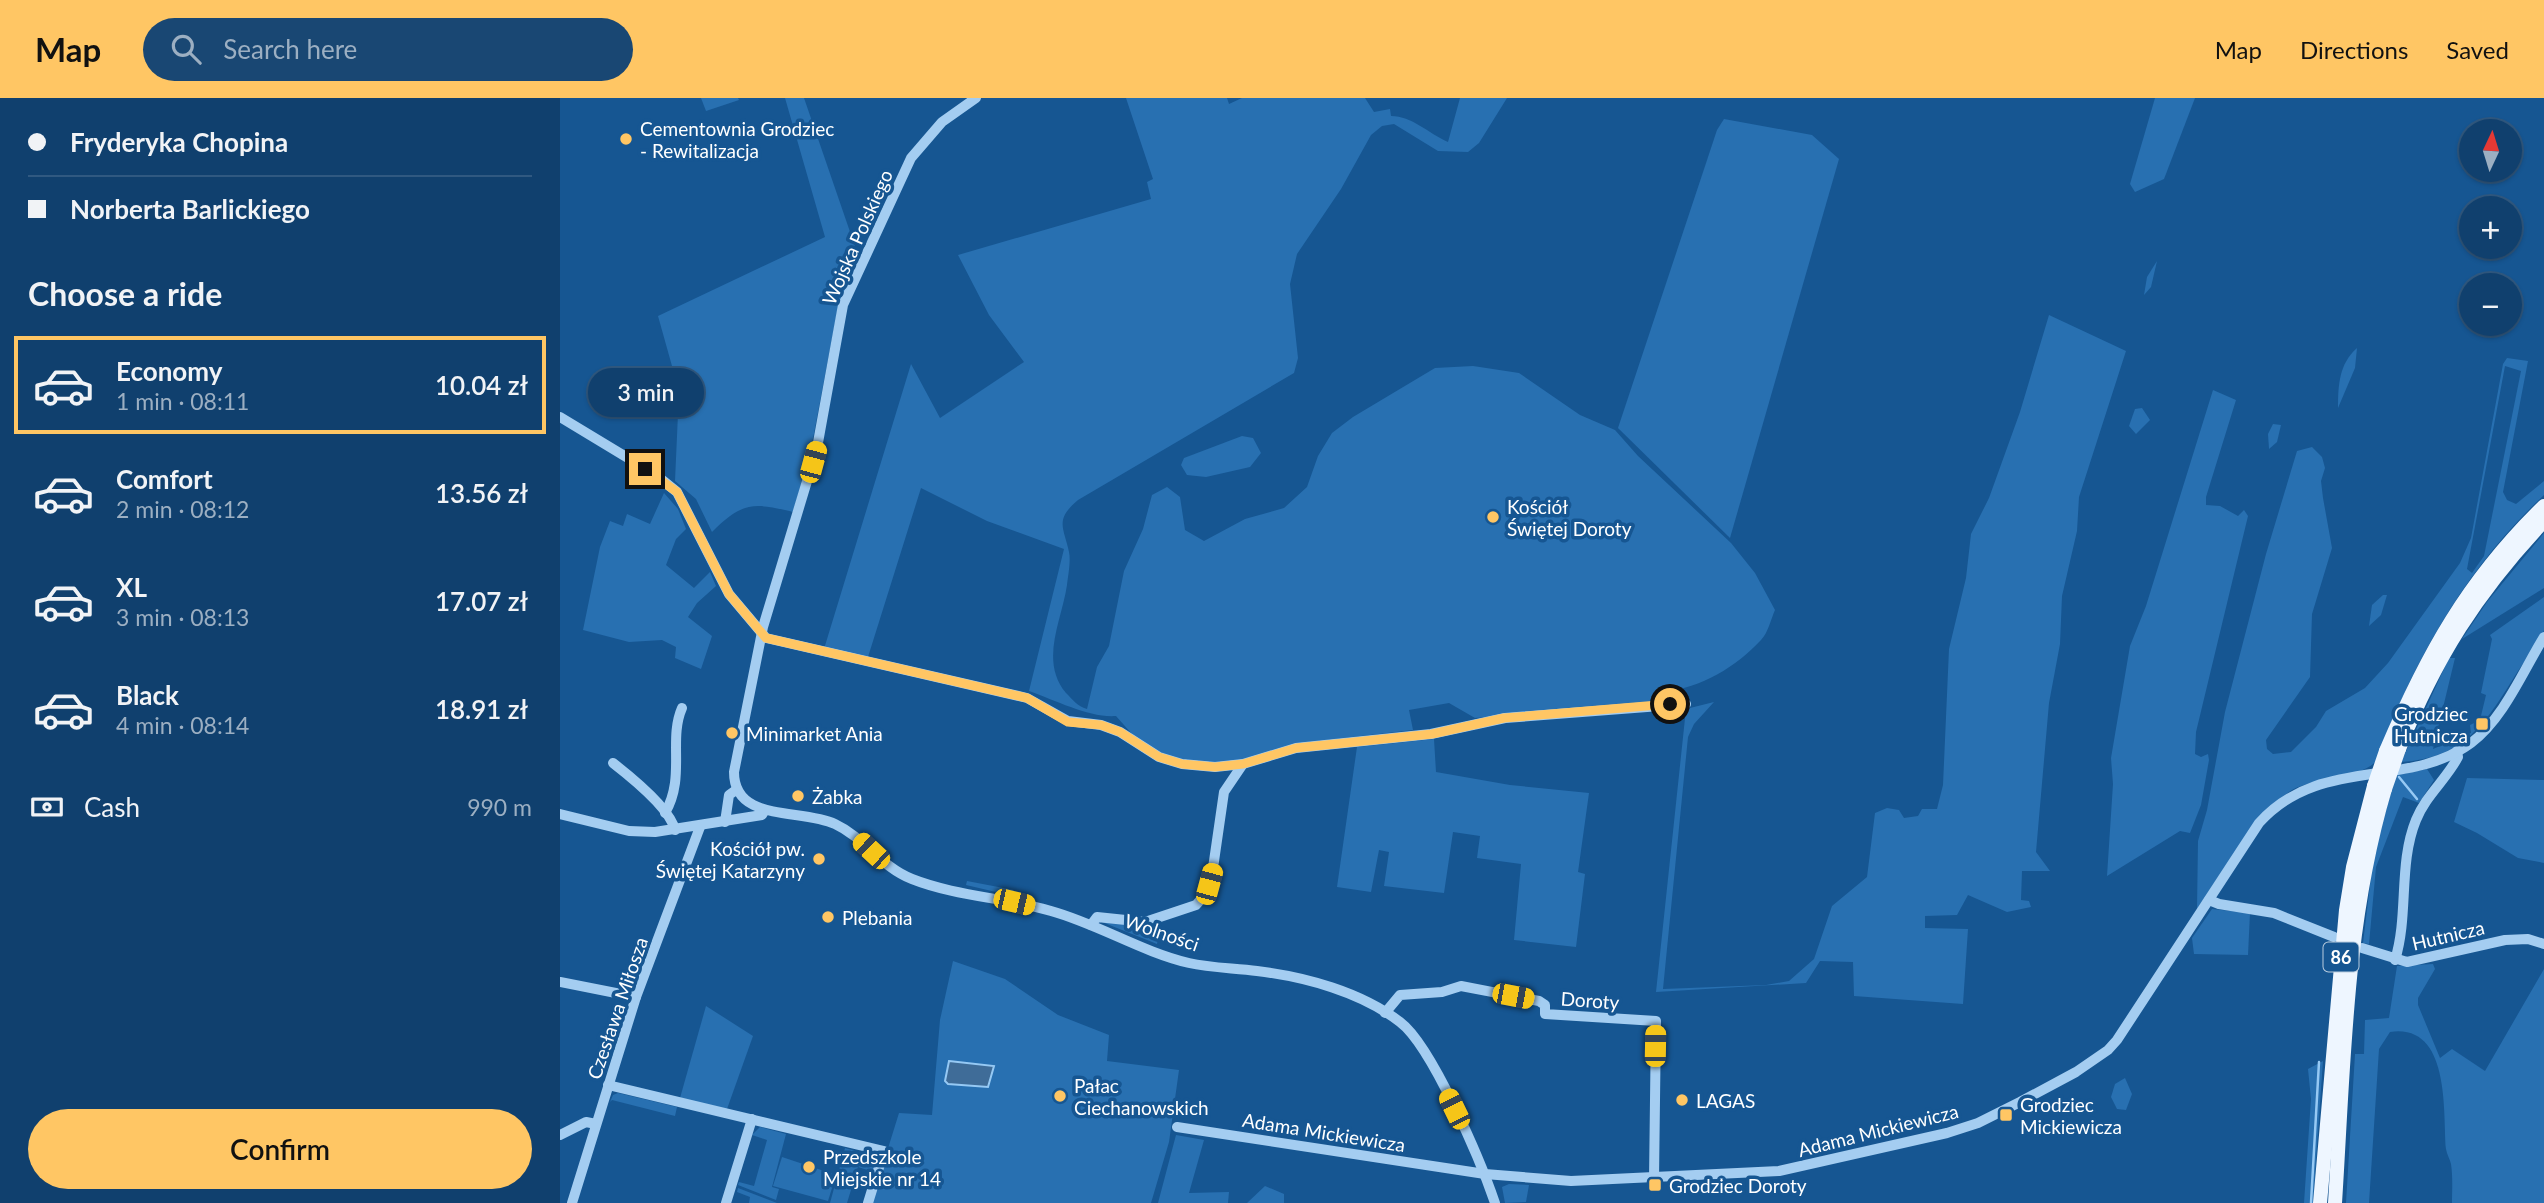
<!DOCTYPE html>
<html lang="en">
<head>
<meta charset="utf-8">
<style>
  :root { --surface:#10406e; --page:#194773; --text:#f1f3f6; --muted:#9cafc2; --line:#305981; --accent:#ffc664 }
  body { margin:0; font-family:Lato,sans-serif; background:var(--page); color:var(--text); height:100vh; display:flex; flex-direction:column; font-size:26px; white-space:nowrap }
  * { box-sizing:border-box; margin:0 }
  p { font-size:23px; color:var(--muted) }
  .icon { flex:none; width:38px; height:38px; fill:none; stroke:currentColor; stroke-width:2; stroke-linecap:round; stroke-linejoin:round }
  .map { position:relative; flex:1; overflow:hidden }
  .details { display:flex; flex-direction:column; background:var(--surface); width:560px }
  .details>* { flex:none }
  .guide { display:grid; align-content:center; height:154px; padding:0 28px; background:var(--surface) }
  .needle { width:46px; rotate:4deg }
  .tools { position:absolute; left:1899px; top:21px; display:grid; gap:14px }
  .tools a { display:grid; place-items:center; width:63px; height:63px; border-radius:50%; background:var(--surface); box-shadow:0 2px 5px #0004,0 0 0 2px var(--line); font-size:35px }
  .end { position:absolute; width:32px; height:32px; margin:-16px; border:9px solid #ffc664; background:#111; box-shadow:0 0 0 4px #111 }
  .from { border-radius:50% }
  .bubble { position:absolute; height:49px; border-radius:24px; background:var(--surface); box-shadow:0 2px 5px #0004,0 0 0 2px var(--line); font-size:23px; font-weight:600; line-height:49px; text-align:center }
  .car { position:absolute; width:21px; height:42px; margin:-21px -10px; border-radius:9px; box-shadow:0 0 5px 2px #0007; background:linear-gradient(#f5c518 24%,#345 0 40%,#f5c518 0 76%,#345 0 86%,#f5c518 0) }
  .guide b { display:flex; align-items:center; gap:24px; height:66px; font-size:26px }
  .guide b+b { border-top:2px solid var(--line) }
  .guide i { width:18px; height:18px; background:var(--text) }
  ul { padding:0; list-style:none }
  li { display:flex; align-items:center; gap:21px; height:98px; margin:0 14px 10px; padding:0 14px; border:4px solid transparent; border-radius:0px }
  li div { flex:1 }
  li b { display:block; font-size:26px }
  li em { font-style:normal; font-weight:600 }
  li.current { border-color:var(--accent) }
  li>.icon { width:63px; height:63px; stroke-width:1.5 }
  h2 { padding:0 28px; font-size:32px; line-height:84px }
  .pay { display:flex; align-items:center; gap:18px; height:77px; padding:0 28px; font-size:26px }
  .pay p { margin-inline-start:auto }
  .primary-button { display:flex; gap:14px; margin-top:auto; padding:14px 28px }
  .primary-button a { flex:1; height:80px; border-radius:42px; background:var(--accent); color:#111; font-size:28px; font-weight:600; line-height:80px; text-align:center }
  header { display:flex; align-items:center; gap:42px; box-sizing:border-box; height:98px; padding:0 35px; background:var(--accent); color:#111 }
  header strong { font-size:33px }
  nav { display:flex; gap:38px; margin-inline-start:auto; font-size:24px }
  .search { width:490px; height:63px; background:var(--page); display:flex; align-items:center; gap:18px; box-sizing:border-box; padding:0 24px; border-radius:38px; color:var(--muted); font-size:26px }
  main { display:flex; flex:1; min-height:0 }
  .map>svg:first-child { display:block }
</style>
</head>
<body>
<header>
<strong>Map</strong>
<div class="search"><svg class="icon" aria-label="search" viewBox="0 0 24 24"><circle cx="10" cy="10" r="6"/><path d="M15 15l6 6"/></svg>Search here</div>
<nav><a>Map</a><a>Directions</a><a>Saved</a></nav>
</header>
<main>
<section class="details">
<div class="guide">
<b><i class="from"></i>Fryderyka Chopina</b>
<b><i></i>Norberta Barlickiego</b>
</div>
<h2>Choose a ride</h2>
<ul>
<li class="current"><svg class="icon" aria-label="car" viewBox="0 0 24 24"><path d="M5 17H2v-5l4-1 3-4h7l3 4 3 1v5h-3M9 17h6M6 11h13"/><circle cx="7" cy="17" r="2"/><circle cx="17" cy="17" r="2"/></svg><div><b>Economy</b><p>1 min · 08:11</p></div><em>10.04 zł</em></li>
<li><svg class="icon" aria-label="car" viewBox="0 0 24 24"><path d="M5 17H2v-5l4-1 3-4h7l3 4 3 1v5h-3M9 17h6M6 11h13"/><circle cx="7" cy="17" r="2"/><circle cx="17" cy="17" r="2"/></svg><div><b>Comfort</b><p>2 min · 08:12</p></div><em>13.56 zł</em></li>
<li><svg class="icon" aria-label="car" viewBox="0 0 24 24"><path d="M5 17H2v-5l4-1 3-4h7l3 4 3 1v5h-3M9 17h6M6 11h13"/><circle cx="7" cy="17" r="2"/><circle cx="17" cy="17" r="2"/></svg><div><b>XL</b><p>3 min · 08:13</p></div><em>17.07 zł</em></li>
<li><svg class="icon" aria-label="car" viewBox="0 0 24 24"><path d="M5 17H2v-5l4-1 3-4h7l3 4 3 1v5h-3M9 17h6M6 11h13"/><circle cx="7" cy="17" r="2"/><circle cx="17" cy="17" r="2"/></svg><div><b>Black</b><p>4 min · 08:14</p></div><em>18.91 zł</em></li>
</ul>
<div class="pay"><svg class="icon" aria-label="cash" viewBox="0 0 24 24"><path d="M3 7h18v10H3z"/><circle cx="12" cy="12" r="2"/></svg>Cash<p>990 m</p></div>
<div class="primary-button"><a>Confirm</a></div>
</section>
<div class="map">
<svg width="1984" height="1105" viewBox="0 0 1984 1105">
  <rect width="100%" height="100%" fill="#165692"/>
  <g fill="#2870b1" fill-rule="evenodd">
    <path d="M 141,0 L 178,0 L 179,2 L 146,13 Z"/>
    <path d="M 225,0 L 244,0 L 299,160 L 278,209 L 251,351 L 233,414 C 193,404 182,404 152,434 L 136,401 L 115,383 L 119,293 L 98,218 L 265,139 Z"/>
    <path d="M 566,0 L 667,0 L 669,6 L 682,0 L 805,0 L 814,14 L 830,11 L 831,18 C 852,18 868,35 888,44 L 900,0 L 947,0 L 919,45 L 908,54 L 878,53 L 834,26 L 822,28 L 811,37 L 781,91 L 737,156 L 730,186 L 738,260 L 734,275 L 518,402 C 494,422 504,430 509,454 C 511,463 508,478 507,487 C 502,522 479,563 506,595 C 513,602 517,608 527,611 L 537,569 L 549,548 L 564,473 L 583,431 L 592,397 L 607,389 L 620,399 L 625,432 L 644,443 L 685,421 L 724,410 L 747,389 L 758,358 L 772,335 L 793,319 L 875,270 L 913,268 L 959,275 L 1020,317 L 1055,332 L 1078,358 L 1171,445 L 1195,475 L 1215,512 C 1211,521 1208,535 1201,542 C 1177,568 1140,591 1105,593 L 1108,604 L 915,620 L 889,605 L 849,612 L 853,632 L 749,644 L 670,665 L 617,663 L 579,644 L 556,618 C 530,620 497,603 469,593 L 504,451 L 427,423 L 361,390 L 308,559 L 264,551 L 351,266 L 380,320 L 464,264 L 429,217 L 398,157 L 591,101 L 587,84 L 593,81 Z"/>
    <path d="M 1595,0 L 1635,0 L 1604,81 L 1575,94 L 1570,86 Z"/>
    <path d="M 1164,21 L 1252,37 L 1279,61 L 1170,440 L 1058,330 L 1157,32 Z"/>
    <path d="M 1597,163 L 1591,189 L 1584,197 L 1587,179 Z"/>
    <path d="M 1489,217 L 1566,253 L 1519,399 L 1517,433 L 1502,498 L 1500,546 L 1489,605 L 1476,754 L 1490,773 L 1462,773 L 1461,802 L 1469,803 L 1471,809 L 1447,814 L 1408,797 L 1397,817 L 1365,818 L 1365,830 L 1408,831 L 1403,906 L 1294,898 L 1293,864 L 1260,863 L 1246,885 L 1096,894 L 1126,611 L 1154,604 L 1134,626 L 1128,639 L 1103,891 L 1206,887 L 1229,883 L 1254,861 L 1272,808 L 1307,779 L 1315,715 L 1327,710 L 1339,712 L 1344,720 L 1358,718 L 1362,711 L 1377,711 L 1383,687 L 1389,551 L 1406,480 L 1411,436 L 1429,400 L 1460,314 Z"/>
    <path d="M 1797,250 L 1795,270 L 1778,310 C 1778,287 1779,266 1797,250 Z"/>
    <path d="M 1947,260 L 1968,263 L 1943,394 L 1947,402 L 1956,406 L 1984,383 L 1984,397 C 1906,470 1853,563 1817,662 C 1802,681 1755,679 1732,692 C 1699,712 1660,778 1637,811 L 1638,743 L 1647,712 L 1665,614 L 1706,456 L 1737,353 L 1752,349 L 1762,359 L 1765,370 L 1761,383 L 1763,400 L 1772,450 L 1752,516 L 1750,579 L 1706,642 L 1707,651 L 1713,656 L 1731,654 L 1756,629 L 1766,613 L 1805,590 L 1828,565 L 1900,465 L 1911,440 L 1943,266 ZM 1945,268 L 1961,273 L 1924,458 L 1912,475 L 1907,471 Z"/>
    <path d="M 1653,292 L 1676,302 L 1646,399 L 1646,407 L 1660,408 L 1678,418 L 1684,412 L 1688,418 L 1636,634 L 1635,656 L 1641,659 L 1648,656 L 1649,662 L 1641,707 L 1630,735 L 1620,733 L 1547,778 L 1553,686 L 1551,660 L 1570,548 L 1586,508 Z"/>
    <path d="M 1582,310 L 1590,322 L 1576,336 L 1569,328 L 1575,311 Z"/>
    <path d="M 1713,326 L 1721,327 L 1717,344 L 1709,351 L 1708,336 Z"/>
    <path d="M 682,338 L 693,340 L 701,355 L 690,369 L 646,379 L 627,377 L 621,367 L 624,360 Z"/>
    <path d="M 104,395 L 118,411 L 126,431 L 116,441 L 106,467 L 134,490 L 150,474 L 156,488 L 137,505 L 128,519 L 152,538 L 141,571 L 115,560 L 116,549 L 102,542 L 69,544 L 23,532 L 40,449 L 50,423 L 63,428 L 67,416 L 90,426 Z"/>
    <path d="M 1984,435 L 1984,490 L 1902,541 L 1927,504 Z"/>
    <path d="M 1823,497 L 1827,497 L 1821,517 L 1809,528 L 1812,507 Z"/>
    <path d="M 1984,499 C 1984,509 1984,522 1984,532 C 1980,545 1966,561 1958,573 C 1926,624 1906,660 1841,664 L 1889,560 L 1895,560 L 1873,651 L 1911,635 L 1910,627 L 1920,622 L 1926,597 L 1921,595 L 1932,541 L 1930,537 Z"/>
    <path d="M 874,641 L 876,674 L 950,687 L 1029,695 L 1018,774 L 1025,776 L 1016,849 L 954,842 L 961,766 L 917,760 L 920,738 L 893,734 L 884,795 L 824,788 L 829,754 L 819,752 L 811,794 L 777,789 L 797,649 Z"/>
    <path d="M 1867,671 L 1874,682 L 1859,705 L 1843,699 L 1816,769 L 1809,846 L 1803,845 L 1814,754 L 1836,677 Z"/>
    <path d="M 1907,680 L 1984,682 L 1984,765 L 1958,760 L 1917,735 L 1894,724 Z"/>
    <path d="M 407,783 L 454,792 L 453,798 L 406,787 Z"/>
    <path d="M 1652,811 L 1690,815 L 1688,857 L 1634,856 L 1632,840 Z"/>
    <path d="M 542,824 L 601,824 L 597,846 Z"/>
    <path d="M 393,863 L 445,881 L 498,917 L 549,937 L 547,963 L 619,972 L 609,1044 L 591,1105 L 311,1105 L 339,1015 L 372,1017 L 380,922 Z"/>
    <path d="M 1873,866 L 1875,871 L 1858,900 L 1858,907 L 1880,960 L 1892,951 L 1925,973 L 1984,871 L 1984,1105 L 1892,1105 C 1892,1093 1893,1079 1891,1066 C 1890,1061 1887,1057 1886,1051 C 1883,1015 1891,925 1830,934 L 1819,951 L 1809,1105 L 1786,1105 L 1795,956 L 1804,956 L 1805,922 L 1829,920 L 1837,868 Z"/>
    <path d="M 146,908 L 193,938 L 167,1011 L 120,1000 Z"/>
    <path d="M 1763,963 L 1753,1105 L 1744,1105 L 1751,1001 L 1748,971 Z"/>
    <path d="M 1565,980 L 1572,996 L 1566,1012 L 1557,1011 L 1551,999 L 1555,986 Z"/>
    <path d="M 58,995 L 117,1009 L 115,1018 L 52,1002 L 50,1004 L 53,997 Z"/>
    <path d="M 200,1029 L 226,1036 L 212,1089 L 219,1091 L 216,1102 L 178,1087 L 179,1084 L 194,1088 L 207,1042 L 192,1037 Z"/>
    <path d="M 616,1037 L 644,1042 L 629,1095 L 669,1094 L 668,1105 L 598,1105 Z"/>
    <path d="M 285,1050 L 317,1059 L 314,1074 L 298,1069 L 287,1105 L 270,1105 Z"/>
    <path d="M 222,1059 L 276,1077 L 268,1103 L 213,1088 Z"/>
    <path d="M 949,1086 L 969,1087 L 966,1104 L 945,1105 L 942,1089 Z"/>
    <path d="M 705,1088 L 724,1096 L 724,1105 L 687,1105 Z"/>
    <path d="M 178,1090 L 217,1105 L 189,1105 L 190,1099 L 177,1094 Z"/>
  </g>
  <path fill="#3f6c98" stroke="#96c9f4" stroke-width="2" d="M 389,963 L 434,968 L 428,989 L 388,986 L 385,983 Z"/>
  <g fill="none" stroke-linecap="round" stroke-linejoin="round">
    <g stroke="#96c9f4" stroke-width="2.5">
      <path d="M 1839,679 L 1857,701"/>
      <path d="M 1751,1105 L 1759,964"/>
    </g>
    <g stroke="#a4cdf1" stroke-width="10">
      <path d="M 416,0 L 382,24 L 351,60 L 283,207 L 257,350 L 203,529 L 174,674 C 174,725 241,710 275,726 C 305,740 321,769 352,781 C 395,798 446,800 491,813 C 538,826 582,854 629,865 C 651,870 675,870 697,873 C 746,879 801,894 840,924 C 872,948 921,1064 935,1105"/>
      <path d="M 0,319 L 96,377 L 117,394 L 169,496 L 206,540 L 467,600 L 508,623 L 541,627 L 560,634 L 599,659 L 622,666 L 655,669 L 683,666 L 736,650 L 871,636 L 945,620 L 1126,606"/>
      <path d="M 53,665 C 71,679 110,710 115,732"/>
      <path d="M 105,715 C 126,679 108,642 122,610"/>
      <path d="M 0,716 L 69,733 L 95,734 L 202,717 L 205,712"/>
      <path d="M 165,724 L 169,697 L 176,692"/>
      <path d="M 1649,802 L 1659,806 L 1714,815 L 1774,839"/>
      <path d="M 531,827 L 537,819 L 585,824 L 636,807 L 643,799 L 653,770 L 664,694 L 683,666"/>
      <path d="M 1802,850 L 1847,864 L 1945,842 L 1968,841 L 1984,846"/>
      <path d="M 1835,862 C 1849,817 1838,766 1856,722 C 1866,697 1886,682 1898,659 L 1897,653"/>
      <path d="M 0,884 L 76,899"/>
      <path d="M 825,915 L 840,897 L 882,894 L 901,888 L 979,903 L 985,907 L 985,916 L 1096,923 L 1094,1081"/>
      <path d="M 48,987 L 324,1053 L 308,1105"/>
      <path d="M 617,1029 L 925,1076 L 1011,1083 L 1219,1073 L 1387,1035 L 1418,1025 L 1460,1004 L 1516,974 L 1548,952 L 1557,942 L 1699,725 C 1760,657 1847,692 1911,645 C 1944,620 1963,573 1984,539"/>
      <path d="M 0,1037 L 26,1024 L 36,1026"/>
      <path d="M 12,1105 L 76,899 L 140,729"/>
      <path d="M 166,1105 L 192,1021"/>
    </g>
    <g stroke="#eef6ff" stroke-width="14">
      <path d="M 1839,651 C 1875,560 1917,494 1984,423"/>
      <path d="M 1826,653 C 1867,556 1908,482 1984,408"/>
      <path d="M 1760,1105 L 1786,812 L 1793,769 L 1814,688"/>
      <path d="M 1775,1105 C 1784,966 1785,825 1825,691"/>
    </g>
    <g stroke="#eef6ff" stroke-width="14">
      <path d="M 1814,688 L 1826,653"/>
      <path d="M 1825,691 L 1839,651"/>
    </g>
  </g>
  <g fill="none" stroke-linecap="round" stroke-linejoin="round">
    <path stroke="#ffc664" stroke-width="9" d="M 85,371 L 117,394 L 169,496 L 206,540 L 467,600 L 508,624 L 541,627 L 560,634 L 599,659 L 622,666 L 655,669 L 683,666 L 736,650 L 872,636 L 944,620 L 1110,606"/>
  </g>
  <g fill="#ffc664" stroke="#165692" stroke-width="2.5">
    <circle cx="66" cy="41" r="7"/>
    <circle cx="933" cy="419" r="7"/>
    <rect x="1915" y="619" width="14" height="14" rx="3.5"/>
    <circle cx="172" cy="635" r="7"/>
    <circle cx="238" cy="698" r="7"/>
    <circle cx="259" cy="761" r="7"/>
    <circle cx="268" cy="819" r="7"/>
    <circle cx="500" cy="998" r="7"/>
    <circle cx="1122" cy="1002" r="7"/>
    <rect x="1439" y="1010" width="14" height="14" rx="3.5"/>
    <circle cx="249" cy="1069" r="7"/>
    <rect x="1088" y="1080" width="14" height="14" rx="3.5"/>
  </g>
  <g text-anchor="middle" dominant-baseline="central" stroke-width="7" stroke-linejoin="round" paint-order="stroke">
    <rect fill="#165692" stroke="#b9ccde" stroke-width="2" x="1763.5" y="844.5" width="35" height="29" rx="5"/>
    <g font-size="18" font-weight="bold" fill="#fff">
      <text x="1781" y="859">86</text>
    </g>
    <g font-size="19" fill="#fff" stroke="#165692" text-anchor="start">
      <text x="80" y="30">Cementownia Grodziec<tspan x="80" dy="22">- Rewitalizacja</tspan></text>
      <text x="947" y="408">Kościół<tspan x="947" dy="22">Świętej Doroty</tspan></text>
      <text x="1908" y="615" text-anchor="end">Grodziec<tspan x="1908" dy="22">Hutnicza</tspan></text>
      <text x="186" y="635">Minimarket Ania</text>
      <text x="252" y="698">Żabka</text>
      <text x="245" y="750" text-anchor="end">Kościół pw.<tspan x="245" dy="22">Świętej Katarzyny</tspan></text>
      <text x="282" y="819">Plebania</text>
      <text x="514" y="987">Pałac<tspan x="514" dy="22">Ciechanowskich</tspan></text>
      <text x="1136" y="1002">LAGAS</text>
      <text x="1460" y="1006">Grodziec<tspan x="1460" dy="22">Mickiewicza</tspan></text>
      <text x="263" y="1058">Przedszkole<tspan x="263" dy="22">Miejskie nr 14</tspan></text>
      <text x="1109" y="1087">Grodziec Doroty</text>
    </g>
    <g font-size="19" fill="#fff" stroke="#165692">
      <text transform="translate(297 139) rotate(-66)">Wojska Polskiego</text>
      <text transform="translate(602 834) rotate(19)">Wolności</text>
      <text transform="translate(1888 837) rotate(-13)">Hutnicza</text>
      <text transform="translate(1030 902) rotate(4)">Doroty</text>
      <text transform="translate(57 910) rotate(-71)">Czesława Miłosza</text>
      <text transform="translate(1318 1032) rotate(-14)">Adama Mickiewicza</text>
      <text transform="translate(764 1034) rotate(9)">Adama Mickiewicza</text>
    </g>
  </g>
</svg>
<div class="tools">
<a><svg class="needle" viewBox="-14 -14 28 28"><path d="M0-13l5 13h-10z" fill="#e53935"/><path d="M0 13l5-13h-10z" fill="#9cafc2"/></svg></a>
<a>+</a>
<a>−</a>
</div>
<i class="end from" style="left:1110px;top:606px"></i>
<i class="end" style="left:85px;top:371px"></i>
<div class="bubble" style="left:28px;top:270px;width:116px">3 min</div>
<i class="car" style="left:253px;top:364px;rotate:15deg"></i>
<i class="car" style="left:311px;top:753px;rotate:313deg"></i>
<i class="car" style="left:649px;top:786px;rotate:15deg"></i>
<i class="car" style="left:454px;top:804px;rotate:103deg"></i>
<i class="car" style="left:953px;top:898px;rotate:101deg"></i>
<i class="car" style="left:1095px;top:948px;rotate:1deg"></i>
<i class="car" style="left:894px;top:1011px;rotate:334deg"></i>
</div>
</main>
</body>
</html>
